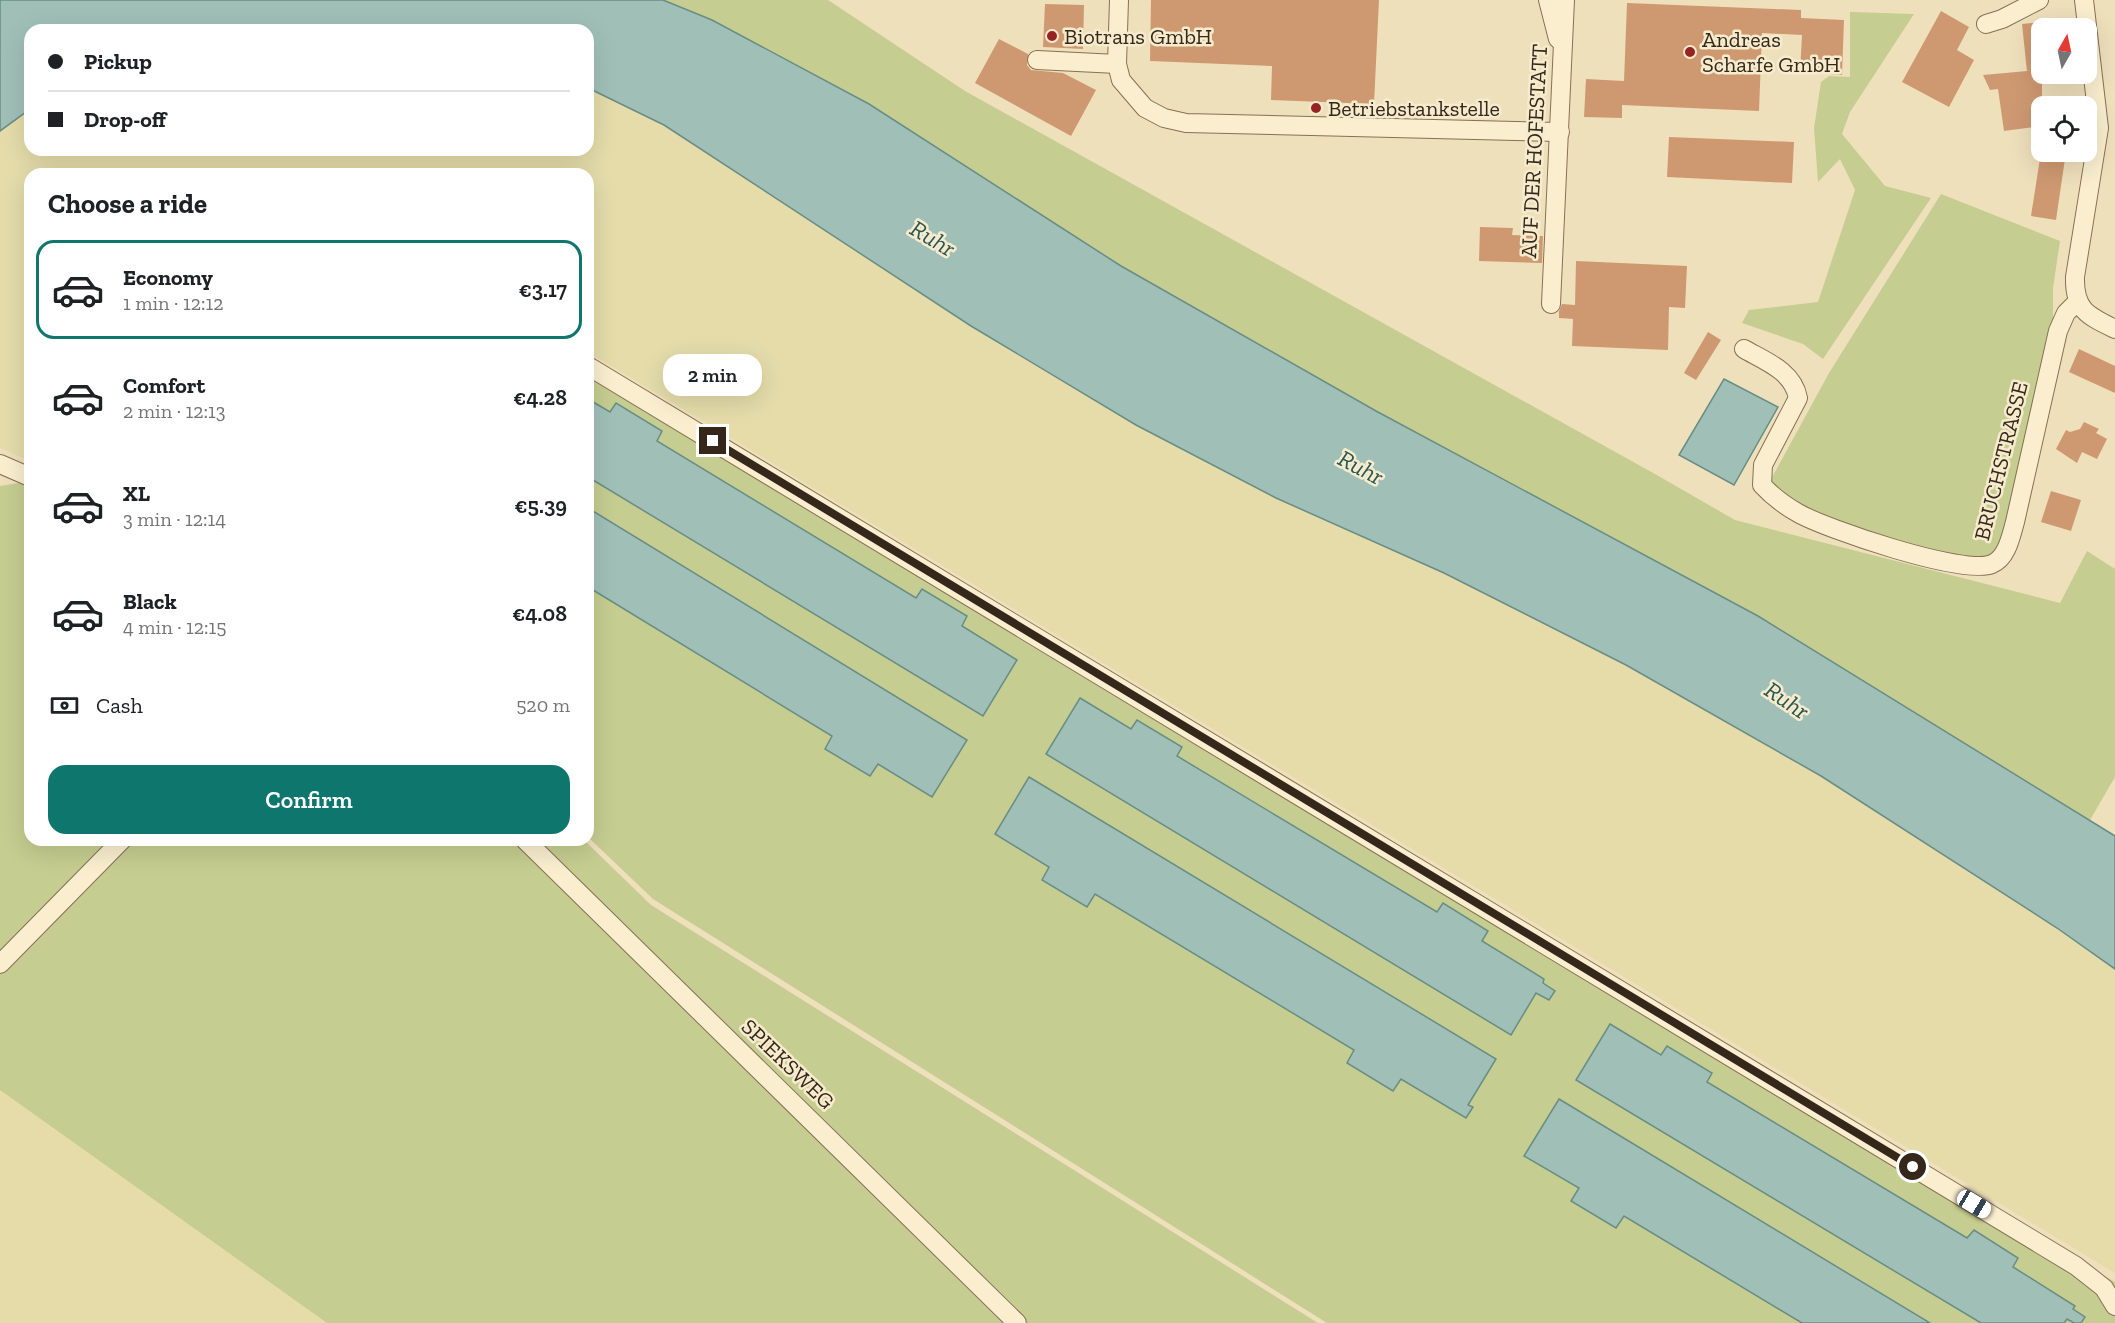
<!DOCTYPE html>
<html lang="en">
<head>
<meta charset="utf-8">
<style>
  :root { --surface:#fff; --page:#f6f6f6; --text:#202124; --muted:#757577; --line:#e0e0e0; --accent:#0f766e }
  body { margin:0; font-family:"Zilla Slab",serif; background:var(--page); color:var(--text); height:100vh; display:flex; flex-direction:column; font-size:22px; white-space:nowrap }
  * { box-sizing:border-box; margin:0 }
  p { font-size:20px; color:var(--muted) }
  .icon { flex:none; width:33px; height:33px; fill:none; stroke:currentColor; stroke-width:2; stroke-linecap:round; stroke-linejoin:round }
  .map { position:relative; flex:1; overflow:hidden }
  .panel { position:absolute; left:24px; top:168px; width:570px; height:678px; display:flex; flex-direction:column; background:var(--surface); border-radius:18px; box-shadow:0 6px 24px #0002 }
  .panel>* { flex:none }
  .top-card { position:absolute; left:24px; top:24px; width:570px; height:132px; border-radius:18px; box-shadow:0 6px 24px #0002; display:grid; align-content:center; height:132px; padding:0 24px; background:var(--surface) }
  .needle { width:39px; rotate:9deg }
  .controls { position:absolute; left:2031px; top:18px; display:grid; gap:12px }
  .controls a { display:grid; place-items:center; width:66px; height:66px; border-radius:12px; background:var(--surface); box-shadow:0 6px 24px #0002; font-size:30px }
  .end { position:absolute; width:27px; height:27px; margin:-14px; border:8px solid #35281b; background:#fff; box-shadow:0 0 0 3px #fff }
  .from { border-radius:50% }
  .bubble { position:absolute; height:42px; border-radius:18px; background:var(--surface); box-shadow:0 6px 24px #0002; font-size:20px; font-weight:600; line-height:42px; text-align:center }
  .car { position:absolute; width:18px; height:36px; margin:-18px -9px; border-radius:8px; box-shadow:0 0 4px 2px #0007; background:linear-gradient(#fff 24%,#345 0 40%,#fff 0 76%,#345 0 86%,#fff 0) }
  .top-card b { display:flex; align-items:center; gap:21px; height:57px; font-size:22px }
  .top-card b+b { border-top:2px solid var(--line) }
  .top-card i { width:15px; height:15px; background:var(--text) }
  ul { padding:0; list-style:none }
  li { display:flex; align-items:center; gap:18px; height:99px; margin:0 12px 9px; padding:0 12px; border:3px solid transparent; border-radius:18px }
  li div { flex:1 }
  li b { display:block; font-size:22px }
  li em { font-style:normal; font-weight:600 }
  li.on { border-color:var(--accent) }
  li>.icon { width:54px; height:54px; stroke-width:1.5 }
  h2 { padding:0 24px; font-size:27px; line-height:72px }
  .pay { display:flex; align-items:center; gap:15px; height:66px; padding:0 24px; font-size:22px }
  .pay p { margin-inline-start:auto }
  .primary-button { display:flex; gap:12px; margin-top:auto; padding:12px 24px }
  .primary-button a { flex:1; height:69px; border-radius:18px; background:var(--accent); color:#fff; font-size:24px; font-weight:600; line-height:69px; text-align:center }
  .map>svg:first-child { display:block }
</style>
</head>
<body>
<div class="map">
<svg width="2115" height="1323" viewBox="0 0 2115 1323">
  <rect width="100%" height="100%" fill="#efe0bc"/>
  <g fill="#e5dcaa">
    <path d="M 588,88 L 664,125 L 971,326 L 1276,498 L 1444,573 L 1626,665 L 1821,776 L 2057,928 L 2115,969 L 2115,1273 L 588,352 L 588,174 L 30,174 L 30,461 L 0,448 L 0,131 L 30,109 L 30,150 L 588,150 Z"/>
    <path d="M 0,1090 L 327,1323 L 0,1323 Z"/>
  </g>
  <g fill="#c5cd90">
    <path d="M 663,0 L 828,0 L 965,91 L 1655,474 L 1735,520 L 2060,603 L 2087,551 L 2115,569 L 2115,777 L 2090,820 L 1758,616 L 1376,411 L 1121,266 L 869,104 L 712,20 Z"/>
    <path d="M 1850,12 L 1914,14 L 1850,112 L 1842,134 L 1885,186 L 1931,198 L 1823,359 L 1803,344 L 1742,323 L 1749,310 L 1818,302 L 1855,190 L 1840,159 L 1818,182 L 1814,128 L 1821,82 L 1829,76 L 1850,77 Z"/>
    <path d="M 1941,194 L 2060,241 L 2053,288 L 2053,327 L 2001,547 L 1984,561 C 1924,548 1862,537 1807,508 C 1793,501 1780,495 1769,483 L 1829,373 Z"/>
    <path d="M 588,360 L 1592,980 L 2115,1282 L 2115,1323 L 1327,1323 L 653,899 L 588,837 Z"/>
    <path d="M 25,482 L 30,484 L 30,840 L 584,840 L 651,905 L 1318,1323 L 327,1323 L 0,1090 L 0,486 Z"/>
  </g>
  <g fill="#a0c0b7" stroke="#688d84" stroke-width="1.5">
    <path d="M 0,0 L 663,0 L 712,20 L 869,104 L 1121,266 L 1376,411 L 1758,616 L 2115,836 L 2115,969 L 2057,928 L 1821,776 L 1626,665 L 1444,573 L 1276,498 L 1136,425 L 971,326 L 664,125 L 588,88 L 588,30 L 30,30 L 30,109 L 0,131 Z"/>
    <path d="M 1724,379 L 1778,407 L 1734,485 L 1679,455 Z"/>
    <path d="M 588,399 L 610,412 L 616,403 L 662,431 L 657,441 L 916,598 L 922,589 L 967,616 L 962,626 L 1017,660 L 983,716 L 588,477 Z"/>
    <path d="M 588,508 L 967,740 L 932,797 L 878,764 L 870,776 L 825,749 L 832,736 L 588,587 Z"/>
    <path d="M 1080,698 L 1131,729 L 1137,720 L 1182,747 L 1177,756 L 1437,912 L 1443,903 L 1488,931 L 1482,941 L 1544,979 L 1543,983 L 1555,991 L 1549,1000 L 1536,993 L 1511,1035 L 1046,754 Z"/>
    <path d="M 1029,777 L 1496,1059 L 1468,1105 L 1473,1107 L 1466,1118 L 1401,1079 L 1393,1091 L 1347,1063 L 1354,1050 L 1095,894 L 1087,907 L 1042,880 L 1049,867 L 995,834 Z"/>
    <path d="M 1610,1024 L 1661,1055 L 1667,1046 L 1712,1073 L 1707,1082 L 1967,1238 L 1974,1230 L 2018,1258 L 2013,1267 L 2075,1306 L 2073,1309 L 2085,1317 L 2081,1323 L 2074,1323 L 2067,1319 L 2064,1323 L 1981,1323 L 1576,1080 Z"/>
    <path d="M 1559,1099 L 1930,1323 L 1802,1323 L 1624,1216 L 1616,1228 L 1571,1201 L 1579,1188 L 1524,1156 Z"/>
  </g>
  <g fill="#ce9971">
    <path d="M 1151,0 L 1379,0 L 1374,104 L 1271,100 L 1272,66 L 1150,61 Z"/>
    <path d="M 1627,3 L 1801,10 L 1801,18 L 1844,20 L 1842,75 L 1800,72 L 1802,35 L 1762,33 L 1759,111 L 1622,105 L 1622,118 L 1584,117 L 1586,79 L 1624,81 Z"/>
    <path d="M 1045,4 L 1084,5 L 1083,49 L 1043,47 Z"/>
    <path d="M 1941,11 L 1969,27 L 1957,50 L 1974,60 L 1949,107 L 1902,82 Z"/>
    <path d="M 2042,22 L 2042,126 L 2004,131 L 1998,89 L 1990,90 L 1983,75 L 2027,71 L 2022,24 Z"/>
    <path d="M 999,39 L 1028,54 L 1027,65 L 1031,70 L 1063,73 L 1096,90 L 1071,136 L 975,83 Z"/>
    <path d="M 1669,137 L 1794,142 L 1792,183 L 1667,177 Z"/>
    <path d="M 2041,152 L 2066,152 L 2056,220 L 2031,216 Z"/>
    <path d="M 1480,227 L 1513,228 L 1512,235 L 1543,236 L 1542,263 L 1479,261 Z"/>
    <path d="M 1576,261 L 1687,266 L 1685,308 L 1669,307 L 1668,350 L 1572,346 L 1573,319 L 1559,318 L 1559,311 L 1562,304 L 1575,305 Z"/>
    <path d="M 1708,332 L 1721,340 L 1696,380 L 1684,373 Z"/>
    <path d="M 2079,349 L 2115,366 L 2115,393 L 2069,372 Z"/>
    <path d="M 2084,422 L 2099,429 L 2096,433 L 2107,439 L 2097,459 L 2082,452 L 2077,463 L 2056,449 L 2066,430 L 2070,432 L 2080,429 Z"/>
    <path d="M 2051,491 L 2081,500 L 2071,531 L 2041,522 Z"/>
  </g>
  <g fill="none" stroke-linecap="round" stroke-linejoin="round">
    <defs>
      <g id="minor">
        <path d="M 1119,0 L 1117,64 L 1121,80 L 1145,108 L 1164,118 L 1186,123 L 1560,132"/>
        <path d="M 1548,0 L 1558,39"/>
        <path d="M 2084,0 L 2099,128 L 2075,277 C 2074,310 2088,316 2115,329"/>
        <path d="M 1986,24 L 2002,19 L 2039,0"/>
        <path d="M 1037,60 L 1117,64"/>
        <path d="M 1551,304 L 1565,0"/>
        <path d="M 1744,349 C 1765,361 1793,371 1798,398 L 1763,465 L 1762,485 C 1773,497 1784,505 1798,513 C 1826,529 1964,576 1992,564 C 2007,558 2011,536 2015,522 L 2058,331 L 2066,313 L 2077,302"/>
        <path d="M 588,366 L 2076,1266 L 2104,1288 L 2115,1306"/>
        <path d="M 0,464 L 30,477"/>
        <path d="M 525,840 L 1017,1323"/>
        <path d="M 0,964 L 122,840"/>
      </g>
    </defs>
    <use href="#minor" stroke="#877055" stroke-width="20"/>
    <use href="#minor" stroke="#faeecf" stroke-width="18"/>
  </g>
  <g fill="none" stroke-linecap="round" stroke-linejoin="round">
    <path stroke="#35281b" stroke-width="8" d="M 713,441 L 1913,1167"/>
  </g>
  <g fill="#972424" stroke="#f6ebcc" stroke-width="2">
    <circle cx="1052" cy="36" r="6"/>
    <circle cx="1690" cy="52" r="6"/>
    <circle cx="1316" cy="108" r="6"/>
  </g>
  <g text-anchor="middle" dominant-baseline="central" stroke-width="5" stroke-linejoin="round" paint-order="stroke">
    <g font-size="22" fill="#35281b" stroke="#f6ebcc" text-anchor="start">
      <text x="1064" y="36">Biotrans GmbH</text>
      <text x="1702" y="39">Andreas<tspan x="1702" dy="25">Scharfe GmbH</tspan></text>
      <text x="1328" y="108">Betriebstankstelle</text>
    </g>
    <g font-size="22" fill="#35281b" stroke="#f6ebcc">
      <text transform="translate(1534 151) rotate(-87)">AUF DER HOFESTATT</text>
      <text transform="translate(2001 461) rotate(-76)">BRUCHSTRASSE</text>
      <text transform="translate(788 1064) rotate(44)">SPIEKSWEG</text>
    </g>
    <g font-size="24" font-style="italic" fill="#295654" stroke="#f6ebcc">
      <text transform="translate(933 238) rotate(31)">Ruhr</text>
      <text transform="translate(1361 467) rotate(28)">Ruhr</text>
      <text transform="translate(1787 700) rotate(34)">Ruhr</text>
    </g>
  </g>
</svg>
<div class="controls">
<a><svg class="needle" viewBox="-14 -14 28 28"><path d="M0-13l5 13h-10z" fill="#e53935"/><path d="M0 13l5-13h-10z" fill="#757577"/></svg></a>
<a><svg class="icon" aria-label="locate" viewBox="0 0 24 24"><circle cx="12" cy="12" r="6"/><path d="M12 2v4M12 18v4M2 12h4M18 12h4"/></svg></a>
</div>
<i class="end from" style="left:1913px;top:1167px"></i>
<i class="end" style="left:713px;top:441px"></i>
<div class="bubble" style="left:663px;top:354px;width:99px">2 min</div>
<i class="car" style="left:1974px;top:1204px;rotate:121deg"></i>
<div class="top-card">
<b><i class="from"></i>Pickup</b>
<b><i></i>Drop-off</b>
</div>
<section class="panel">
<h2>Choose a ride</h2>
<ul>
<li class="on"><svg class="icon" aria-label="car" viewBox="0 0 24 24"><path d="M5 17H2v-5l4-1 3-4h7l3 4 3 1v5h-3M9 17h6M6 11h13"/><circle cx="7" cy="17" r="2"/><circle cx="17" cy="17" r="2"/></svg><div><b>Economy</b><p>1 min · 12:12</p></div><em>€3.17</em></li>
<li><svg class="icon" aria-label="car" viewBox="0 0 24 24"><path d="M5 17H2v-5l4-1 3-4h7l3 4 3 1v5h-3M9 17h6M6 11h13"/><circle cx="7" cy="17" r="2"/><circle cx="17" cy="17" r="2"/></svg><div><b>Comfort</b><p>2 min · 12:13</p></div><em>€4.28</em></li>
<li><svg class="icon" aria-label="car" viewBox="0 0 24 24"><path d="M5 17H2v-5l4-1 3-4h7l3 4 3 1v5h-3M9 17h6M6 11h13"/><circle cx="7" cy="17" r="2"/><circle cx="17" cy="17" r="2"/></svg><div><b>XL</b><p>3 min · 12:14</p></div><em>€5.39</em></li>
<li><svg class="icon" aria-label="car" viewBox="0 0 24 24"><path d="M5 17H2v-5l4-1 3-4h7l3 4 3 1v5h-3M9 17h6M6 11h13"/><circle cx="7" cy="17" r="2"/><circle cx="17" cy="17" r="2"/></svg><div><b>Black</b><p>4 min · 12:15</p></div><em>€4.08</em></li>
</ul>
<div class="pay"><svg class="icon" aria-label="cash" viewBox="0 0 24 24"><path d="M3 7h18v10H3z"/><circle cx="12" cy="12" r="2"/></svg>Cash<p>520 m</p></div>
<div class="primary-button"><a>Confirm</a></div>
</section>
</div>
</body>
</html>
